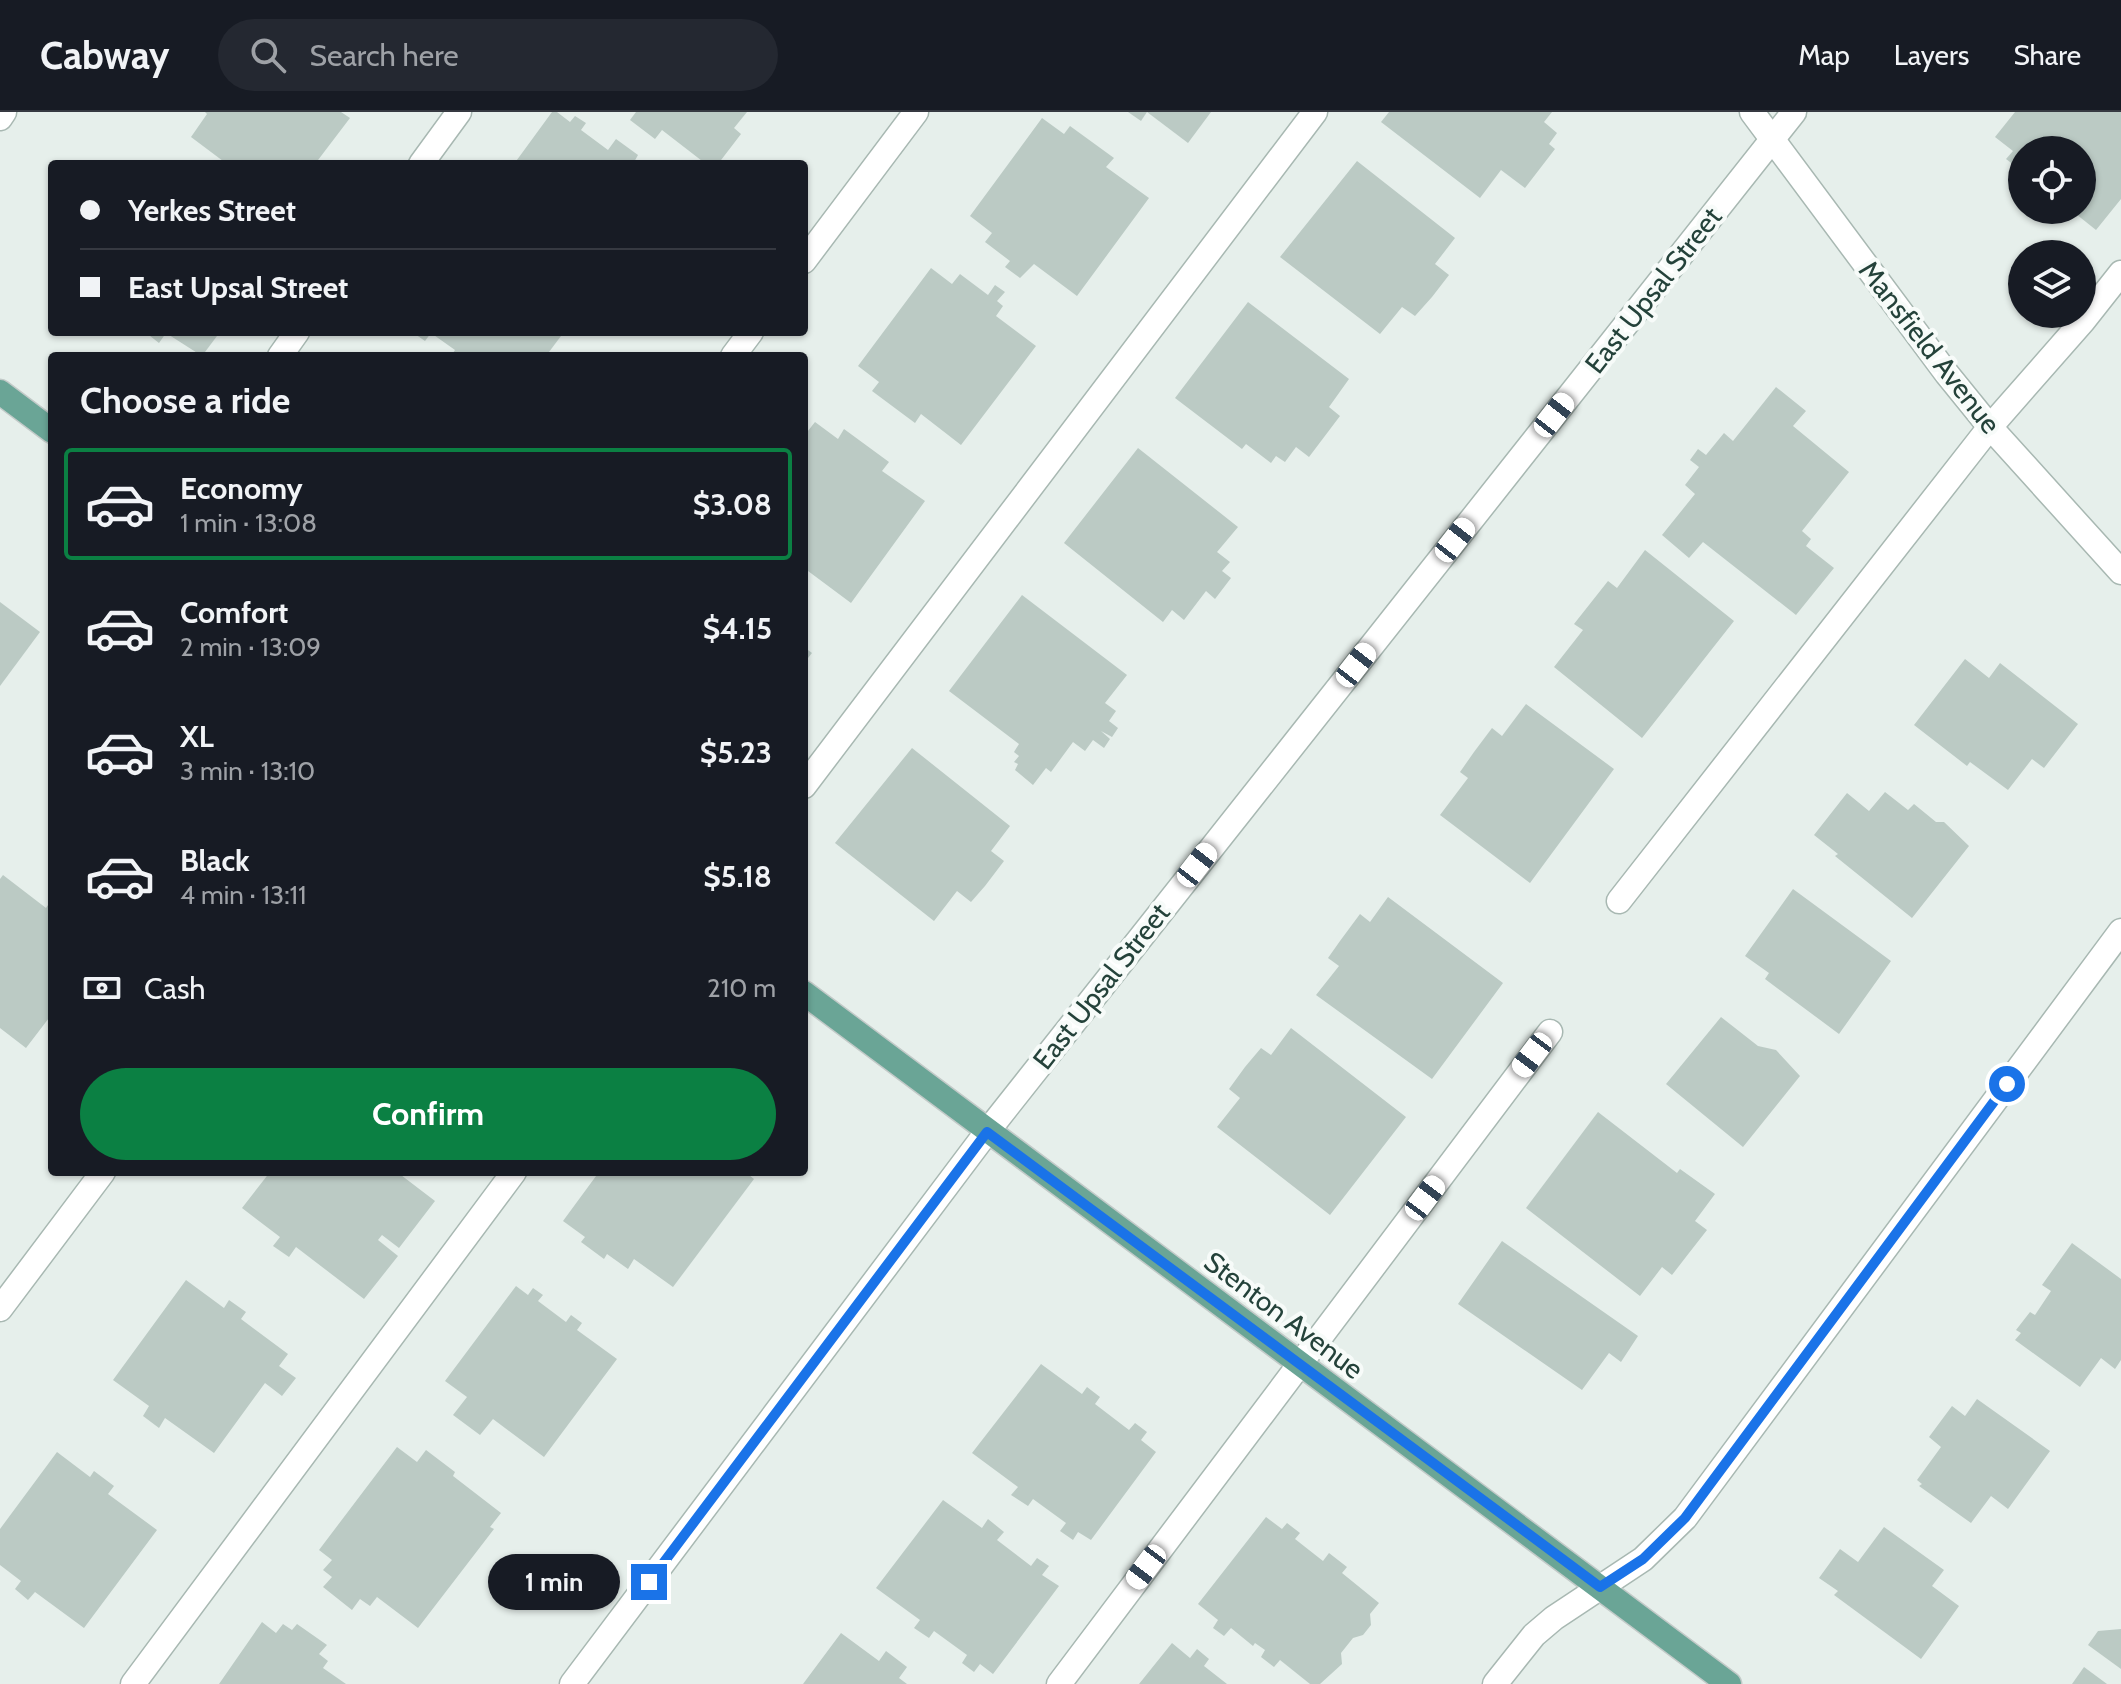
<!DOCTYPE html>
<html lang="en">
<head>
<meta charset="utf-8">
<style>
  :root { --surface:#171b24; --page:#242831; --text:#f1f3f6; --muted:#9ea1a6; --line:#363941; --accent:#0b8043 }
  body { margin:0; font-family:Cabin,sans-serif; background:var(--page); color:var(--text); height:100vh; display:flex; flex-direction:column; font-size:30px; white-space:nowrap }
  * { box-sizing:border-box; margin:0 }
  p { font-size:26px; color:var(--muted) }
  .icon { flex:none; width:44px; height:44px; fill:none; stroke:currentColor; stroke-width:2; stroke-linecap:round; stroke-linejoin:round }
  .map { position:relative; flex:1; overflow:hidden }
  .panel { position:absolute; left:48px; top:240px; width:760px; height:824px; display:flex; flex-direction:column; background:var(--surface); border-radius:8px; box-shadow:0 2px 6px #0004 }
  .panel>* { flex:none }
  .hud { position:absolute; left:48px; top:48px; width:760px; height:176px; border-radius:8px; box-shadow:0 2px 6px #0004; display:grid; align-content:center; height:176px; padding:0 32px; background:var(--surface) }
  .buttons { position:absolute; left:2008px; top:24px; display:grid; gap:16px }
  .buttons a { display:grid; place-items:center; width:88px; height:88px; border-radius:50%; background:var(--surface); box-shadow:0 2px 6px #0004; font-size:40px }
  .end { position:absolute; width:36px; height:36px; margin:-18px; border:10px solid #1a73e8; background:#fff; box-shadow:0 0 0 4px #fff }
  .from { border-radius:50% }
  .bubble { position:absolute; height:56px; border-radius:28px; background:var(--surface); box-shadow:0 2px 6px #0004; font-size:26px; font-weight:700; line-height:56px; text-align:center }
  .car { position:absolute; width:24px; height:48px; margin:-24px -12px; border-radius:10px; box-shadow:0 0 6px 2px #0007; background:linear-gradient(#fff 24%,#345 0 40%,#fff 0 76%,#345 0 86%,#fff 0) }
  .hud b { display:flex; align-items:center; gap:28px; height:76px; font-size:30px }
  .hud b+b { border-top:2px solid var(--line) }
  .hud i { width:20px; height:20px; background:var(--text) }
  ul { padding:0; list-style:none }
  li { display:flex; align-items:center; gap:24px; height:112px; margin:0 16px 12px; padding:0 16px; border:4px solid transparent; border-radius:8px }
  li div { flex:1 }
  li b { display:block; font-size:30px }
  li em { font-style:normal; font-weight:700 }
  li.current { border-color:var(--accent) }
  li>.icon { width:72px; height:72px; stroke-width:1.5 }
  h2 { padding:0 32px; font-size:36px; line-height:96px }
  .pay { display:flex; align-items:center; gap:20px; height:88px; padding:0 32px; font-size:30px }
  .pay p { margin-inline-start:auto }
  .action { display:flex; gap:16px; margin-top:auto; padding:16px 32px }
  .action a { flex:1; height:92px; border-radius:48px; background:var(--accent); color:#fff; font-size:32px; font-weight:700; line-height:92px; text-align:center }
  header { display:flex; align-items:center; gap:48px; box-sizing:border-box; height:112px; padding:0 40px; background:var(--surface); border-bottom:2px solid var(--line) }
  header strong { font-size:38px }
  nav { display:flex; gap:44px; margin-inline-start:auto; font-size:28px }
  .search { width:560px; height:72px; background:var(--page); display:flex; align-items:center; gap:20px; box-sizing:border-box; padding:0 28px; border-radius:44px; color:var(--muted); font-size:30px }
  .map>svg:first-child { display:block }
</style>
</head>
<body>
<header>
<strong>Cabway</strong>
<div class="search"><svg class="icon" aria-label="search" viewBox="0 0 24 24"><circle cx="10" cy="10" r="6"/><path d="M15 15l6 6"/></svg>Search here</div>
<nav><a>Map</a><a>Layers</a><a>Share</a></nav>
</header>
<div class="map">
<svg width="2121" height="1572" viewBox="0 0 2121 1572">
  <rect width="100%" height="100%" fill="#e6efeb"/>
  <g fill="#bbcac4">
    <path d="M 205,0 L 341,0 L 350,6 L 315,52 L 227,52 L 191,25 L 207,2 Z"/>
    <path d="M 552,0 L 557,0 L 570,10 L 575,4 L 586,11 L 581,18 L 608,38 L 616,27 L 638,43 L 633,52 L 514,52 Z"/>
    <path d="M 636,0 L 747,0 L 734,16 L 741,22 L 718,52 L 706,52 L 662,18 L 655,27 L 630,8 Z"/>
    <path d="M 1128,0 L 1147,0 L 1141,9 Z"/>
    <path d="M 1147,0 L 1211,0 L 1188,31 Z"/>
    <path d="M 1389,0 L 1552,0 L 1544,10 L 1557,21 L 1549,32 L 1555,37 L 1525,76 L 1501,58 L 1480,86 L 1381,10 Z"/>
    <path d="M 2015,0 L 2121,0 L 2121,87 L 2096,118 L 2071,98 L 2082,98 L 2082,38 L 2022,38 L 2022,59 L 2006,47 L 2013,39 L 1995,25 Z"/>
    <path d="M 1042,6 L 1064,22 L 1070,14 L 1114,46 L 1106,55 L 1149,86 L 1077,184 L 1034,152 L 1020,166 L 1005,155 L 1010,149 L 985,130 L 992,121 L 970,104 Z"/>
    <path d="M 1357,49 L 1455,126 L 1435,152 L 1449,163 L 1432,185 L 1415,204 L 1402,195 L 1380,222 L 1280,145 Z"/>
    <path d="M 931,156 L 952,172 L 960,162 L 988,183 L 995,173 L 1005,180 L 997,189 L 1003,194 L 996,204 L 1036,234 L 961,333 L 921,302 L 915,311 L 872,279 L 879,270 L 858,254 Z"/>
    <path d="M 1248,190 L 1349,267 L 1329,295 L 1340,304 L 1309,345 L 1296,335 L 1285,350 L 1276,344 L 1271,351 L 1246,332 L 1242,337 L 1175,286 Z"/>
    <path d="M 145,220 L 220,220 L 202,244 L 166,221 L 159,231 Z"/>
    <path d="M 412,220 L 564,220 L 546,244 L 451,244 L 455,238 L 431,221 L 425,229 Z"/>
    <path d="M 1776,275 L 1806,299 L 1793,314 L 1849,360 L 1802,419 L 1811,427 L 1806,434 L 1834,456 L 1796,503 L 1703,430 L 1689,446 L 1662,423 L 1695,382 L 1685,373 L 1699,355 L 1690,348 L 1698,337 L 1706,343 L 1724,321 L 1733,329 Z"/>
    <path d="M 815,310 L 838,327 L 844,317 L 889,350 L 882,359 L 925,389 L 851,491 L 804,456 L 804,324 Z"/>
    <path d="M 1138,336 L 1238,415 L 1217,440 L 1230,450 L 1222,459 L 1231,466 L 1215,487 L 1206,479 L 1184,508 L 1172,498 L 1163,510 L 1064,431 Z"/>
    <path d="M 1645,438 L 1734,509 L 1642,626 L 1554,555 L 1583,518 L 1574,512 L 1608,469 L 1617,476 Z"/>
    <path d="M 1022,483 L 1127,563 L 1105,591 L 1116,599 L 1109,609 L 1118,616 L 1112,625 L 1101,619 L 1110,627 L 1104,636 L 1093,628 L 1085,639 L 1073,630 L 1051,660 L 1046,656 L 1033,673 L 1015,658 L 1018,652 L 1014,650 L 1019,644 L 1014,640 L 1019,632 L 949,579 Z"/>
    <path d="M 0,490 L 40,520 L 0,574 Z"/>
    <path d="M 804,535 L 812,541 L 804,551 Z"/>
    <path d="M 1965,547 L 1989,566 L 2000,551 L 2078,612 L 2044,656 L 2032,647 L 2008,678 L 1970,650 L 1967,654 L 1914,613 Z"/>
    <path d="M 1526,592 L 1614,657 L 1530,771 L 1440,703 L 1468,666 L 1460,660 L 1474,640 L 1492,616 L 1502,624 Z"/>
    <path d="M 912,636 L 1010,714 L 991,739 L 1004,749 L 985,774 L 971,790 L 957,779 L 934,809 L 835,731 Z"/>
    <path d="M 1885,680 L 1908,698 L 1914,692 L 1936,710 L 1944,710 L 1969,734 L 1912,806 L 1835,744 L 1838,742 L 1814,723 L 1847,681 L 1869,699 Z"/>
    <path d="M 3,763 L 46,796 L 52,787 L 52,902 L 26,936 L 0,916 L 0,767 Z"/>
    <path d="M 1793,777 L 1891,849 L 1839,922 L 1765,867 L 1769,861 L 1745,844 Z"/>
    <path d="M 1388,785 L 1503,871 L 1432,967 L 1316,883 L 1339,854 L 1328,846 L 1340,829 L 1360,802 L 1370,810 Z"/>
    <path d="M 1721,905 L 1758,934 L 1776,938 L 1800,964 L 1743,1035 L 1666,972 Z"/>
    <path d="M 1291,916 L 1406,1005 L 1330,1103 L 1217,1015 L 1240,986 L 1229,977 L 1245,955 L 1261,936 L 1271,943 Z"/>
    <path d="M 1598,1000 L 1677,1061 L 1680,1057 L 1715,1082 L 1695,1109 L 1707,1118 L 1689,1141 L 1672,1163 L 1662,1155 L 1640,1184 L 1526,1096 Z"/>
    <path d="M 270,1060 L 397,1060 L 435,1089 L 399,1136 L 382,1123 L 378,1128 L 398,1144 L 364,1187 L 296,1135 L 289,1145 L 273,1134 L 280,1125 L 242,1096 Z"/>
    <path d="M 599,1060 L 745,1060 L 754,1067 L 673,1175 L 634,1147 L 628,1157 L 607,1142 L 604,1147 L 581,1130 L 585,1125 L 563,1109 Z"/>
    <path d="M 1502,1129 L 1638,1224 L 1621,1250 L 1609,1241 L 1582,1278 L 1458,1192 Z"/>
    <path d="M 2072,1131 L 2121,1167 L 2121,1248 L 2115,1257 L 2101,1246 L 2080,1275 L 2015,1228 L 2021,1221 L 2016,1218 L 2030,1200 L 2035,1203 L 2051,1179 L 2042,1173 Z"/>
    <path d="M 186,1168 L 224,1196 L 229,1188 L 246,1200 L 241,1207 L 288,1242 L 279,1254 L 296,1266 L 282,1284 L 265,1271 L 214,1341 L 165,1306 L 159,1316 L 143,1304 L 149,1294 L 113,1268 Z"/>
    <path d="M 516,1174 L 528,1183 L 533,1176 L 543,1183 L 538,1189 L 566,1210 L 571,1203 L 582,1211 L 577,1218 L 617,1247 L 544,1345 L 493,1307 L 480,1323 L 453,1303 L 467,1285 L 445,1269 Z"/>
    <path d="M 1041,1252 L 1082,1282 L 1087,1275 L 1100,1285 L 1095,1292 L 1129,1318 L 1135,1311 L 1147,1320 L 1141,1328 L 1156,1340 L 1091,1428 L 1078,1420 L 1073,1428 L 1060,1419 L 1066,1411 L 1033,1387 L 1028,1394 L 1011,1383 L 1018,1375 L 972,1341 Z"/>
    <path d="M 1977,1287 L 2050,1339 L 2008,1397 L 1991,1384 L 1971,1411 L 1919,1374 L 1922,1372 L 1917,1368 L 1941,1335 L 1929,1325 L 1952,1294 L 1965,1304 Z"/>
    <path d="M 397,1335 L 417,1350 L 426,1338 L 455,1360 L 453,1364 L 501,1401 L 490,1415 L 494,1417 L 418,1516 L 377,1485 L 370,1494 L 360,1487 L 352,1498 L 323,1475 L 332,1465 L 323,1458 L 332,1448 L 319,1438 Z"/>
    <path d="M 57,1340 L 90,1365 L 94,1359 L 114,1374 L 108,1382 L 157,1418 L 84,1516 L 35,1480 L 28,1488 L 15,1477 L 21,1469 L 0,1453 L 0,1417 Z"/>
    <path d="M 943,1388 L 982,1416 L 988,1407 L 1004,1420 L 997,1428 L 1031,1454 L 1037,1446 L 1049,1454 L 1042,1463 L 1059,1474 L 993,1562 L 980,1552 L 974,1560 L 962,1551 L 967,1543 L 934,1519 L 929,1526 L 914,1516 L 920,1508 L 876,1476 Z"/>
    <path d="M 1266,1405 L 1282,1417 L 1287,1411 L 1300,1421 L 1295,1427 L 1323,1449 L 1329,1441 L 1347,1455 L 1342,1461 L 1379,1491 L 1370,1502 L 1371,1513 L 1363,1523 L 1353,1526 L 1341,1541 L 1342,1552 L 1320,1572 L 1310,1572 L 1280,1548 L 1274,1555 L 1261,1545 L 1265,1538 L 1255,1531 L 1253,1534 L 1231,1516 L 1224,1524 L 1213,1516 L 1218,1508 L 1198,1492 Z"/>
    <path d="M 1884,1415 L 1944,1458 L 1932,1474 L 1959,1494 L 1921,1547 L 1834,1483 L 1838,1479 L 1819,1466 L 1840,1437 L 1858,1450 Z"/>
    <path d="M 262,1510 L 276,1521 L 283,1512 L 292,1518 L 297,1512 L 327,1533 L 319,1542 L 328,1549 L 323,1556 L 346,1572 L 219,1572 Z"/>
    <path d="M 2121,1517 L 2121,1557 L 2088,1533 L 2098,1519 Z"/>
    <path d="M 841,1521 L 879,1549 L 886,1539 L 907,1555 L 899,1566 L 907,1572 L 803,1572 Z"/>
    <path d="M 1172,1531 L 1190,1546 L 1197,1537 L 1209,1547 L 1204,1554 L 1227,1572 L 1139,1572 Z"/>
    <path d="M 2084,1555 L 2107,1572 L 2072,1572 Z"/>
  </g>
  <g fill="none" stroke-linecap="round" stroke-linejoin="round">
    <defs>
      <g id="service">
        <path d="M 421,52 L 459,0"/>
        <path d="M 280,244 L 297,220"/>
        <path d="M 804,674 L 1315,0"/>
        <path d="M 1619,789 L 1990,315 L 2083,209 L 2121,161"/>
        <path d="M 133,1572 L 514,1060"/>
        <path d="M 1059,1572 L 1550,920"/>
      </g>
      <g id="minor">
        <path d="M 1752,0 L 1947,262 L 1990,315 L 2121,460"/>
        <path d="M 0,6 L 4,0"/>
        <path d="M 804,149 L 916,0"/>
        <path d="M 733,244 L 751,220"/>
        <path d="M 0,1197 L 103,1060"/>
        <path d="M 1495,1572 L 1534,1523 L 1554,1506 L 1643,1447 L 1685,1406 L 2121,819"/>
      </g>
      <path id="tertiary" d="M 572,1572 L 987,1020 L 1794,0"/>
      <g id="primary">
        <path d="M 0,280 L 52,319"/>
        <path d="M 804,881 L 1729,1572"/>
      </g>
    </defs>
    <use href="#service" stroke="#a8b8b2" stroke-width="27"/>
    <use href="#minor" stroke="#a8b8b2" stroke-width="27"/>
    <use href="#tertiary" stroke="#a8b8b2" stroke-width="27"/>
    <use href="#primary" stroke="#c2cac8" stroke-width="27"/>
    <use href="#service" stroke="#fff" stroke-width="24"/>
    <use href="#minor" stroke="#fff" stroke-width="24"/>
    <use href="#tertiary" stroke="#fff" stroke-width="24"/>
    <use href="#primary" stroke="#6aa596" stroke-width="24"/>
  </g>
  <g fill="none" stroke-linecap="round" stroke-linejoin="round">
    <path stroke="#1a73e8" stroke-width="10" d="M 649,1470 L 987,1020 L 1600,1475 L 1643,1447 L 1685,1406 L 2007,972"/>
  </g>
  <g text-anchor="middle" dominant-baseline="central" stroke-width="8" stroke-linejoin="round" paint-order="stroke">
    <g font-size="28" fill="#24423a" stroke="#f7fbf9">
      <text transform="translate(1653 178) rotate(-52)">East Upsal Street</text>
      <text transform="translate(1930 235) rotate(52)">Mansfield Avenue</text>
      <text transform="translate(1101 874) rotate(-52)">East Upsal Street</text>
      <text transform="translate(1284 1203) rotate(37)">Stenton Avenue</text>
    </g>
  </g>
</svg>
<div class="buttons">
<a><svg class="icon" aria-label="locate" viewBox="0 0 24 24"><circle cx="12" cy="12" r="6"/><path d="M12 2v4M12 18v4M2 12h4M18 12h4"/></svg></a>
<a><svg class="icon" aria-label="layers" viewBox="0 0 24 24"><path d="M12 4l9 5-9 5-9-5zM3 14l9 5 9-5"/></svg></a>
</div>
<i class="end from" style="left:2007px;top:972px"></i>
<i class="end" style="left:649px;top:1470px"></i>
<div class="bubble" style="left:488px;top:1442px;width:132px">1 min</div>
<i class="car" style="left:1554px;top:303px;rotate:38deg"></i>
<i class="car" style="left:1455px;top:428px;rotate:38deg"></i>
<i class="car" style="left:1356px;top:553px;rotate:38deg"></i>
<i class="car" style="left:1197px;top:753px;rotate:38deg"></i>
<i class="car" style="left:1532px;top:943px;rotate:217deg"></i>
<i class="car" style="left:1425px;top:1086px;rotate:37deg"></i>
<i class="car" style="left:1146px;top:1455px;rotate:217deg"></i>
<div class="hud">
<b><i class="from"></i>Yerkes Street</b>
<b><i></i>East Upsal Street</b>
</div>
<section class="panel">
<h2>Choose a ride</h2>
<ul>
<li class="current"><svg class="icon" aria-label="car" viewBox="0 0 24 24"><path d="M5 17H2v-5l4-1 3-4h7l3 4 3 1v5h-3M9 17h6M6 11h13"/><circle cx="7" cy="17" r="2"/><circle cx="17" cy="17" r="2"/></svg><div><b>Economy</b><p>1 min · 13:08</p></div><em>$3.08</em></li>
<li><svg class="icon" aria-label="car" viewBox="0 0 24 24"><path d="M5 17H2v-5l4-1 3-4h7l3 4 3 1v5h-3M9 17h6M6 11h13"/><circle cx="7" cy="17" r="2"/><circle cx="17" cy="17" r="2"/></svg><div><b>Comfort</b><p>2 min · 13:09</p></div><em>$4.15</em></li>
<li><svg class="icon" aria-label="car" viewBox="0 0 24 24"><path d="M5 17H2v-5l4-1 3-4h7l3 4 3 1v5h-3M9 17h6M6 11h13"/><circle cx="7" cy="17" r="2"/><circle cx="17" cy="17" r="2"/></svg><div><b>XL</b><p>3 min · 13:10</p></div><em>$5.23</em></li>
<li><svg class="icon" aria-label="car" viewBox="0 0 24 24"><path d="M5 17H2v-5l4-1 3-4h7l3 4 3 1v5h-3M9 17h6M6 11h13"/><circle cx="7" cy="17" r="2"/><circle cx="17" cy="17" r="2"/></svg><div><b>Black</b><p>4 min · 13:11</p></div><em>$5.18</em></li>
</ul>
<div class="pay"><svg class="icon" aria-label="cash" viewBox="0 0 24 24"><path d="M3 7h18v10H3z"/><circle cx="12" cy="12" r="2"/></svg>Cash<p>210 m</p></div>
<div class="action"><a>Confirm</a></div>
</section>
</div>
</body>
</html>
